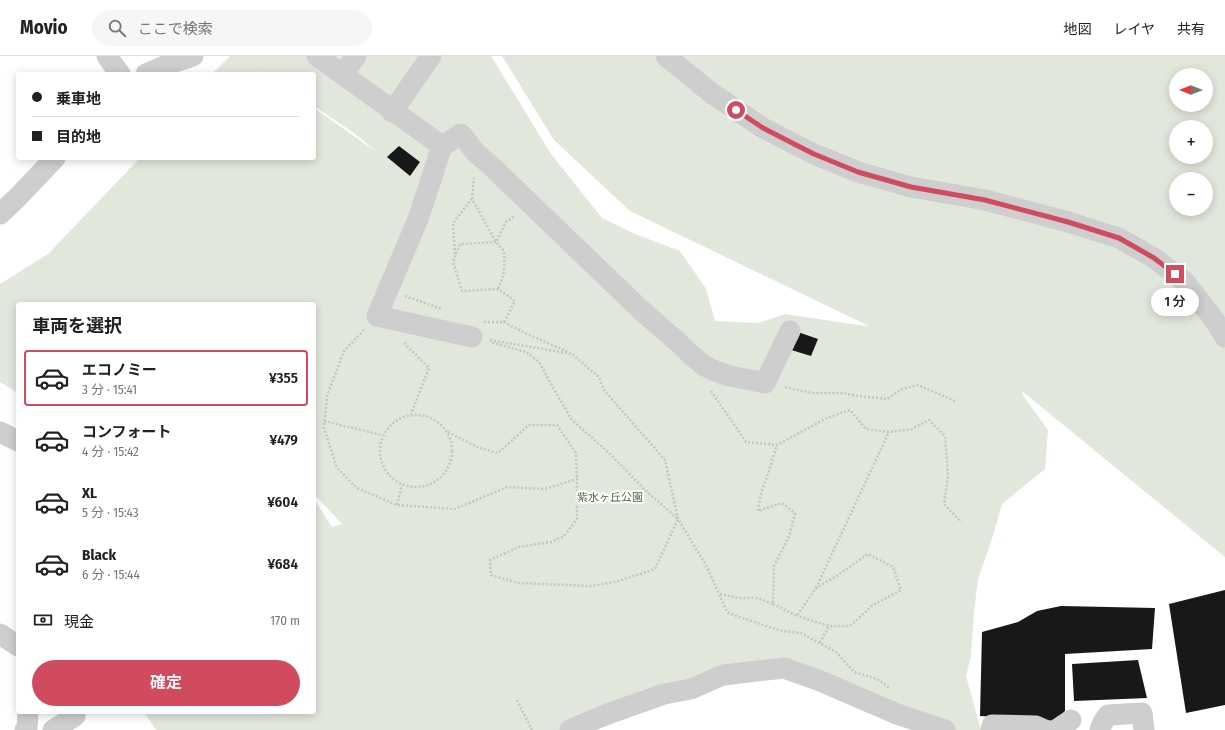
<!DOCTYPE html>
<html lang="ja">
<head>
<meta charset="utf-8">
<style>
  :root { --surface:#fff; --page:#f6f6f6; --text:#222; --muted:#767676; --line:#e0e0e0; --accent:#d14b5e }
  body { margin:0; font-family:"Fira Sans Condensed","Noto Sans JP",sans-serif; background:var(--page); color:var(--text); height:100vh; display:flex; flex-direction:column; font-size:15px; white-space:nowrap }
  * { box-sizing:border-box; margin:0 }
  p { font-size:13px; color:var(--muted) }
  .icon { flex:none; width:22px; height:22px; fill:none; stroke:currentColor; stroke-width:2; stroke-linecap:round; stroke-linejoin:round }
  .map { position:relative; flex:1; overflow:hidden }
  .sheet { position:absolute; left:16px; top:246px; width:300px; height:412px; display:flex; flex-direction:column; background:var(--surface); border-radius:4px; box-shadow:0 2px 10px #0003 }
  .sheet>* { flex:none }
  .banner { position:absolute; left:16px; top:16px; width:300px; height:88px; border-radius:4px; box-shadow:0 2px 10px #0003; display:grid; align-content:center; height:88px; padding:0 16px; background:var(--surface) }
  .needle { width:26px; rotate:270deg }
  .fabs { position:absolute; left:1169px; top:12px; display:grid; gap:8px }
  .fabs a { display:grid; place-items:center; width:44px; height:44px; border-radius:50%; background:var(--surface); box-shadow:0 2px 10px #0003; font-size:20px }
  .end { position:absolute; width:18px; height:18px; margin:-9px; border:5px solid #d14b5e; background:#fff; box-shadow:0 0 0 2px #fff }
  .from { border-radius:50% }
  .bubble { position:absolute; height:28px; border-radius:14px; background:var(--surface); box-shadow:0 2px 10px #0003; font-size:13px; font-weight:600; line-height:28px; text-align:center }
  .banner b { display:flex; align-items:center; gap:14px; height:38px; font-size:15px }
  .banner b+b { border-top:1px solid var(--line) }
  .banner i { width:10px; height:10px; background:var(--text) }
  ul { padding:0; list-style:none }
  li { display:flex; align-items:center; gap:12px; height:56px; margin:0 8px 6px; padding:0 8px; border:2px solid transparent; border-radius:4px }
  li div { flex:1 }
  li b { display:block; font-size:15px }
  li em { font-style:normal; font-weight:600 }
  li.on { border-color:var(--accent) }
  li>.icon { width:36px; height:36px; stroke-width:1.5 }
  h2 { padding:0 16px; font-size:18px; line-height:48px }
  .pay { display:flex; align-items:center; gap:10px; height:44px; padding:0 16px; font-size:15px }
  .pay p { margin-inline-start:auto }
  .button { display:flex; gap:8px; margin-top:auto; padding:8px 16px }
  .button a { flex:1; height:46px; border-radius:24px; background:var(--accent); color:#fff; font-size:16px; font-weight:600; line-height:46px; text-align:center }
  header { display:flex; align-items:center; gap:24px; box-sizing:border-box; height:56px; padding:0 20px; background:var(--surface); border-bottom:1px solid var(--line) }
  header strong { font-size:19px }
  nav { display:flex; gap:22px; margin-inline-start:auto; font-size:14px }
  .search { width:280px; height:36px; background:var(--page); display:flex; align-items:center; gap:10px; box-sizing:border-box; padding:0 14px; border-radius:22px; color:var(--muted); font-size:15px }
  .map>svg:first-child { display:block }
</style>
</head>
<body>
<header>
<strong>Movio</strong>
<div class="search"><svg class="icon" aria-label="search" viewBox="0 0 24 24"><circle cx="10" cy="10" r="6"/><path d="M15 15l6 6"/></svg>ここで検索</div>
<nav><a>地図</a><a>レイヤ</a><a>共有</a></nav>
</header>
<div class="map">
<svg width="1225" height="674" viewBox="0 0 1225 674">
  <rect width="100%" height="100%" fill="#fff"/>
  <path fill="#e2e7dc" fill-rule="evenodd" d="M 230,0 L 491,0 L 551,98 L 602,162 L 635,178 L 680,195 L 706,233 L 715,265 L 758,267 L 785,258 L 858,269 L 869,270 L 630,155 L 554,84 L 502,0 L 1225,0 L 1225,501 L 1022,335 L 1024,341 L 1048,374 L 1045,413 L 1002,448 L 991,486 L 978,523 L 974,556 L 971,600 L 966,620 L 981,674 L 945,674 L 784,612 L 570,674 L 156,674 L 144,656 L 314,656 L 314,443 L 332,471 L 342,468 L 314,438 L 314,248 L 18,248 L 18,337 L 0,326 L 0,228 L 48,198 L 140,102 L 314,102 L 314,52 L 378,97 L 354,77 L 314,50 L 314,18 L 267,18 L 262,15 L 265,18 L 212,18 ZM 1176,19 L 1206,19 L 1206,49 L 1176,49 ZM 1176,71 L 1206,71 L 1206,101 L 1176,101 ZM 1176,123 L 1206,123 L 1206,153 L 1176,153 Z"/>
  <g fill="#181818">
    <path d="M 399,90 L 420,106 L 410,120 L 387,101 Z"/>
    <path d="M 795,275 L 818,283 L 811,300 L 788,293 Z"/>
    <path d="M 1225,534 L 1225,649 L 1186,657 L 1169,548 Z"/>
    <path d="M 1061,550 L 1155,552 L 1152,593 L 1065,598 L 1065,655 L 1056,665 L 980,660 L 982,576 L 1018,566 L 1037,555 Z"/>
    <path d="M 1138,604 L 1147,642 L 1074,645 L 1072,608 Z"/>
  </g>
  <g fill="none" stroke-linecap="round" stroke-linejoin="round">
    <g stroke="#c5c5c5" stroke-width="2.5" stroke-dasharray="2 2" stroke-linecap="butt">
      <path d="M 472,143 L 474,122"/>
      <path d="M 455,198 L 453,167 L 472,143 L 496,186 L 504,195 C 505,212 505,217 498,233"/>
      <path d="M 405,240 L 442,253"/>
      <path d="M 484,266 L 504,266 L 515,245 L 498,233 L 462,235 L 453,206 L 460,188 L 496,186 L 506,166 L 515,160"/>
      <path d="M 504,266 L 525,277 L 568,296"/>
      <path d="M 364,274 L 344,295 L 327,340 L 324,372 L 337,412 L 357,432 L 397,449 L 455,453 L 507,431 L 545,433 L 577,423 L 577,463 L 564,480 L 551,486 L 519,491 L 490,504 L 491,519 L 518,527 L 592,530 L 619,525 L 655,513 L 678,463 L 645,434 L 609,397 L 572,364 L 555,335 L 539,306 L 526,296 L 490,286"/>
      <path d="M 490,284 L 572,298 L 599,321 L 603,333 L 665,404 L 678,463 L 706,509 L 727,556 L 739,561 L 782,575 L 801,577 L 836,596 L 854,616 L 877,623 L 890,632"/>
      <path d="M 404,287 L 429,312 L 411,358"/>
      <path d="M 785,331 L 812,337 L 843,337 L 858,340 L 887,343 L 902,333 L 918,329 L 955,345"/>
      <path d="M 711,335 L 746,386 L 777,389 L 827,362 L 850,354 L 866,373 L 889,376 L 912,373 L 929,364 L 945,380 L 948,420 L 944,448 L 961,466"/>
      <circle cx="416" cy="395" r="36"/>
      <path d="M 324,365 L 382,379"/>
      <path d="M 448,376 L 479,392 L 498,397 L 529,369 L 557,369 L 576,397 L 577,423"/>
      <path d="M 397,449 L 402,429"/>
      <path d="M 816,532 L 889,376"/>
      <path d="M 720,538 L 738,542 L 758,542 L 773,548 L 774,510 L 789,480 L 795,457 L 782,447 L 758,455 L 761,437 L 767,421 L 777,389"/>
      <path d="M 773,548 L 797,560 L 815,533 L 838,519 L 868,498 L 893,511 L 901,534 L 873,549 L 850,570 L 829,570 L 797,560"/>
      <path d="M 820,587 L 829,570"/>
      <path d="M 517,644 L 532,674"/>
    </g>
    <g stroke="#cecece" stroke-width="21">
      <path d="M 107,0 L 120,18"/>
      <path d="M 317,0 L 442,90"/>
      <path d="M 666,0 L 710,36 L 763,72 L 814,98 L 858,116 L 911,131 L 985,144 L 1068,166 L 1119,182 L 1154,202 L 1185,226 L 1215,265 L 1225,281"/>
      <path d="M 146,18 L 169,8 L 193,0"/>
      <path d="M 343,18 L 356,0"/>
      <path d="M 392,56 L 431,0"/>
      <path d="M 0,158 L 18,141 L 55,102"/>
      <path d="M 472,281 L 377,260 L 418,163 L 442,90 L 461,78 L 476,97 L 488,107 L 641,254 L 680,288 L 689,297 L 703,309 L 715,315 L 730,320 L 765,327 L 790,275"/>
      <path d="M 0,376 L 18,385"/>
      <path d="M 0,578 L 18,590"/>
      <path d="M 25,674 L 27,672 L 28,656"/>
      <path d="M 53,674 L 75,660"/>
      <path d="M 570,674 L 605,659 L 664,638 L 691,633 L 723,619 L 784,612 L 818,624 L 897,658 L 945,674"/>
      <path d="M 991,674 L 992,669 L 1036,670 L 1045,674"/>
      <path d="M 1056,674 L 1071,664"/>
      <path d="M 1100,674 L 1103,666 L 1108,659 L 1142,657 L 1144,674"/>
    </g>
  </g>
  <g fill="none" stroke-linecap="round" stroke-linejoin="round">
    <path stroke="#d14b5e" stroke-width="5" d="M 736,54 L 763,72 L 802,92 L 814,98 L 858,116 L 911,131 L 985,144 L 1068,166 L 1119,182 L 1154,202 L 1175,218"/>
  </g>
  <g text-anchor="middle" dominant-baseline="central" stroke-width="4" stroke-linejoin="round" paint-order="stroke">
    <g font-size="11" fill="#576844" stroke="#fff">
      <text x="610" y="441">紫水ヶ丘公園</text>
    </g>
  </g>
</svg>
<div class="fabs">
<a><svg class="needle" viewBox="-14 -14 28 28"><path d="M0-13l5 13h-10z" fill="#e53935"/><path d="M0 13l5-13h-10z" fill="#767676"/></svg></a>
<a>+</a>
<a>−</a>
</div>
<i class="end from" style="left:736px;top:54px"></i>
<i class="end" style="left:1175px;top:218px"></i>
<div class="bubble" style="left:1151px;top:232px;width:48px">1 分</div>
<div class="banner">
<b><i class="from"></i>乗車地</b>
<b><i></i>目的地</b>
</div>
<section class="sheet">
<h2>車両を選択</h2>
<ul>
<li class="on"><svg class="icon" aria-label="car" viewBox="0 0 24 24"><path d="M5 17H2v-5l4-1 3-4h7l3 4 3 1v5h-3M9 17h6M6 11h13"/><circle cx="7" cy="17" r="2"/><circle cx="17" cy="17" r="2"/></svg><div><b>エコノミー</b><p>3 分 · 15:41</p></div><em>¥355</em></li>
<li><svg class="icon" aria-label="car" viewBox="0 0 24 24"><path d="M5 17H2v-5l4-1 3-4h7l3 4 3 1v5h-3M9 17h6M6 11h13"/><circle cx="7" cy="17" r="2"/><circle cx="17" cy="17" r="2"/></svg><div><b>コンフォート</b><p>4 分 · 15:42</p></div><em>¥479</em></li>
<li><svg class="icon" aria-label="car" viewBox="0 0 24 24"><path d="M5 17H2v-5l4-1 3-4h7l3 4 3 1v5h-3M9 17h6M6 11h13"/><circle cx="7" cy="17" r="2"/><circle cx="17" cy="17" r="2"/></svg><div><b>XL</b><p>5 分 · 15:43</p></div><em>¥604</em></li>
<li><svg class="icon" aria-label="car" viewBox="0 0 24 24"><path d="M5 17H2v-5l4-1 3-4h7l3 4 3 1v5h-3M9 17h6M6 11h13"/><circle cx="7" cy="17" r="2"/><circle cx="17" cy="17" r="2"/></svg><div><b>Black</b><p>6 分 · 15:44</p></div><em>¥684</em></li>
</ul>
<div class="pay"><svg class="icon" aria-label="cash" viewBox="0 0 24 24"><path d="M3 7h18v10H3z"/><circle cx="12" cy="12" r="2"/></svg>現金<p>170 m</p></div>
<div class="button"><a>確定</a></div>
</section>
</div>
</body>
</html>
